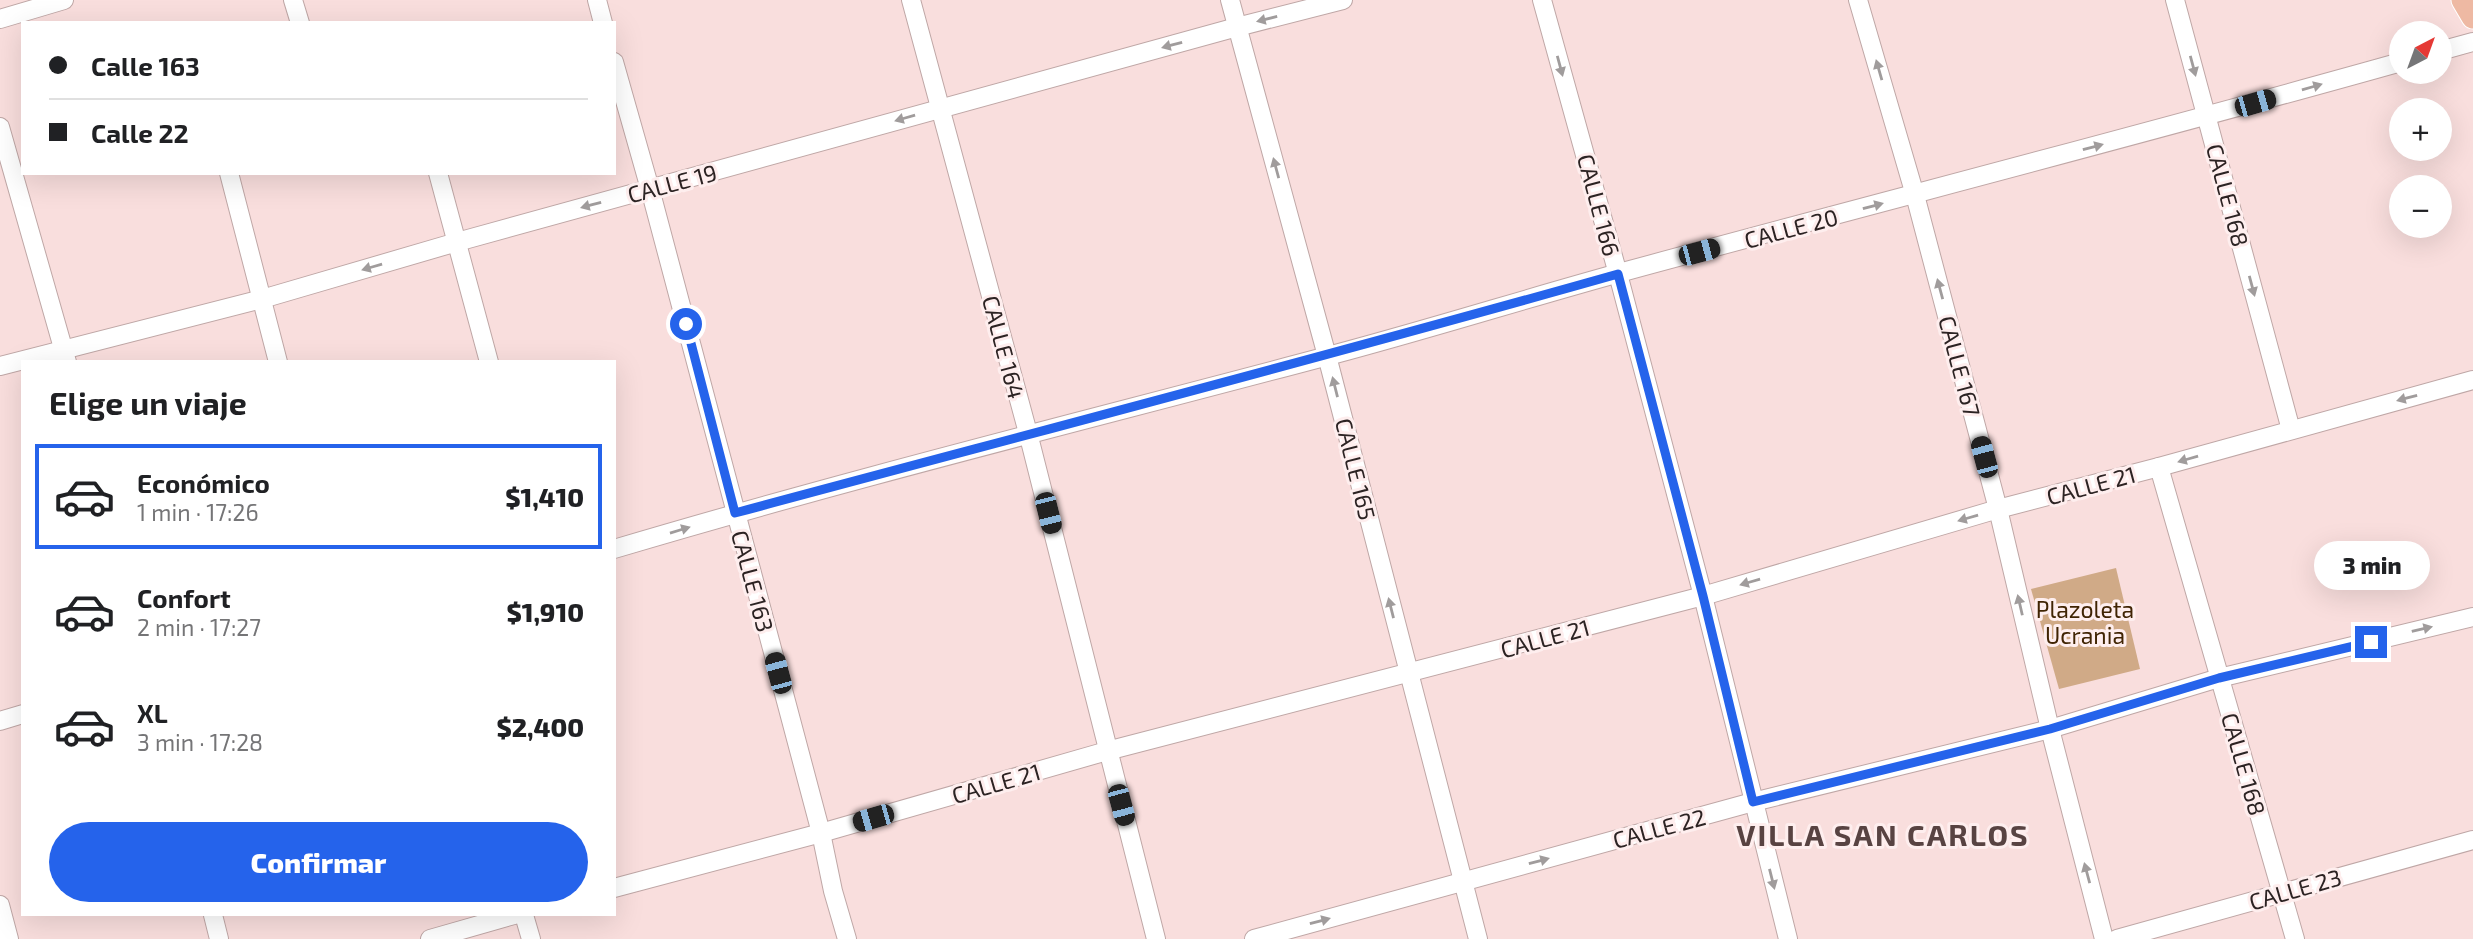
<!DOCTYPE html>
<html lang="es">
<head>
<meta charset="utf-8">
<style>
  :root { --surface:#fff; --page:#f6f6f6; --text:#202124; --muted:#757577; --line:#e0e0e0; --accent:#2563eb }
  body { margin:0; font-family:"Exo 2",sans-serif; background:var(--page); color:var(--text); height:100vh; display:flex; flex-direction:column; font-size:26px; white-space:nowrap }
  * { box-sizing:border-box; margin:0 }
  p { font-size:23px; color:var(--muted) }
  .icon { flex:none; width:38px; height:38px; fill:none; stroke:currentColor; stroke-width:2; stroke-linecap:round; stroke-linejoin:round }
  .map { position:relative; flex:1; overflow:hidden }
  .drawer { position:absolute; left:21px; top:360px; width:595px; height:556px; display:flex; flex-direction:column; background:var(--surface); border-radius:0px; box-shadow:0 7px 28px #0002 }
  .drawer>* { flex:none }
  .guide { position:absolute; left:21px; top:21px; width:595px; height:154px; border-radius:0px; box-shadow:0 7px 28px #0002; display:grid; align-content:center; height:154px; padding:0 28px; background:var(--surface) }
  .needle { width:46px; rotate:41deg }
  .controls { position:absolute; left:2389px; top:21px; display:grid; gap:14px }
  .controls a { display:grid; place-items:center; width:63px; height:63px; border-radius:50%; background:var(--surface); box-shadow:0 7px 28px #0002; font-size:35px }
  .end { position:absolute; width:32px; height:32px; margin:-16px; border:9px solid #2563eb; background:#fff; box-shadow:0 0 0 4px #fff }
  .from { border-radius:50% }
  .bubble { position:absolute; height:49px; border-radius:24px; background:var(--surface); box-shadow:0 7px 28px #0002; font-size:23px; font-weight:800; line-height:49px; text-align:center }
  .car { position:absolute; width:21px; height:42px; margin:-21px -10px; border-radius:9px; box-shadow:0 0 5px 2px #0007; background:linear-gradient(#222 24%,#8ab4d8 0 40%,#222 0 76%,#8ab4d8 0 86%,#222 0) }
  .guide b { display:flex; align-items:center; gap:24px; height:66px; font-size:26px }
  .guide b+b { border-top:2px solid var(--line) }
  .guide i { width:18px; height:18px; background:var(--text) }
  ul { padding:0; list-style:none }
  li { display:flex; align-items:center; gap:21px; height:105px; margin:0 14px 10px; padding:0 14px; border:4px solid transparent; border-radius:0px }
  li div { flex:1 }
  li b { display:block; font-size:26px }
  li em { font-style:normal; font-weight:800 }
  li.selected { border-color:var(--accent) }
  li>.icon { width:63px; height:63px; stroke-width:1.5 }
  h2 { padding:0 28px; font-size:32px; line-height:84px }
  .cta { display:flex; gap:14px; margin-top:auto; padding:14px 28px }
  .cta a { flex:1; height:80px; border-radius:42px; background:var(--accent); color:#fff; font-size:28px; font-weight:800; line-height:80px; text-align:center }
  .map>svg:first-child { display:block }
</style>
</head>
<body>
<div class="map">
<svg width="2473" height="939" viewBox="0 0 2473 939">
  <rect width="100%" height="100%" fill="#f9dedd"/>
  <path fill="#d0aa87" d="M 2116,568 L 2140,669 L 2059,689 L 2031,589 Z"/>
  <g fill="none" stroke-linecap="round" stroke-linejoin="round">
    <defs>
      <g id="minor">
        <path d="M 293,0 L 300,23"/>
        <path d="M 597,0 L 603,23"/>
        <path d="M 911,0 L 1028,433 L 1156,939"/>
        <path d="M 1230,0 L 1327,356 L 1478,939"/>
        <path d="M 1542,0 L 1618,274 L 1703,596 L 1788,939"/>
        <path d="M 1858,0 L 1915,195 L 1998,509 L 2050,729 L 2104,939"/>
        <path d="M 2175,0 L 2291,430"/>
        <path d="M 0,19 L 64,0"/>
        <path d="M 2440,51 L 2473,42"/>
        <path d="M 614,62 L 650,189 L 821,833 L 833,891 L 847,939"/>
        <path d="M 0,127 L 67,362"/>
        <path d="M 229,173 L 278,362"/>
        <path d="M 438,173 L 489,362"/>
        <path d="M 0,366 L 262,299 L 457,242 L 1237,27 L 1343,0"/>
        <path d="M 2159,467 L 2295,939"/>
        <path d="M 614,549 C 849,479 1087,420 1324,357 C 1423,331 1521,300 1619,273 C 1880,202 2141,135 2401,62"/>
        <path d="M 0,721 L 23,714"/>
        <path d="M 614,888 L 821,833 L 1107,751 L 1703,596 L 1998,509 L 2159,467 L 2473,380"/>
        <path d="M 0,905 L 9,939"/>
        <path d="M 213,915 L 219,939"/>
        <path d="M 524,915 L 531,939"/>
        <path d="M 430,939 L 514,915"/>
        <path d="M 1254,939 L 1753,802 L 2050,729 L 2219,678 L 2473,617"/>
        <path d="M 2117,939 L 2473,840"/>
      </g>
      <path id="major" d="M 2463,0 L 2473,17"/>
    </defs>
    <use href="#minor" stroke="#bfa7a6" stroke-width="20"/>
    <use href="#major" stroke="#fff" stroke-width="25"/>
    <use href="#minor" stroke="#fff" stroke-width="18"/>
    <use href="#major" stroke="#eeb9a3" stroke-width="23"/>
  </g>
  <defs><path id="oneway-solid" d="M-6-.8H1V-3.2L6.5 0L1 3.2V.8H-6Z" transform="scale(1.75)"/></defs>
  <g fill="#a09c9c">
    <use href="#oneway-solid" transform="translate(1267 19) rotate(166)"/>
    <use href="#oneway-solid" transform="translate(1172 45) rotate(165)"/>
    <use href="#oneway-solid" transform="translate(1560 66) rotate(75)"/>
    <use href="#oneway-solid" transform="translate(2193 66) rotate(75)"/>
    <use href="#oneway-solid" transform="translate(1879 70) rotate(-106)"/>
    <use href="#oneway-solid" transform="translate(2312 87) rotate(-16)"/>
    <use href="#oneway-solid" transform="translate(905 118) rotate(164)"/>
    <use href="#oneway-solid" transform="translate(2093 147) rotate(-15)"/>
    <use href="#oneway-solid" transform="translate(1276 168) rotate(-105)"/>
    <use href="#oneway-solid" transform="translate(591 205) rotate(165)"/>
    <use href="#oneway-solid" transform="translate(1873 206) rotate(-15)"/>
    <use href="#oneway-solid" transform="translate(372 267) rotate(164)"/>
    <use href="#oneway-solid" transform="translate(2252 286) rotate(75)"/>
    <use href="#oneway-solid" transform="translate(1940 289) rotate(-105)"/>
    <use href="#oneway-solid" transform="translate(1335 387) rotate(-104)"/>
    <use href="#oneway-solid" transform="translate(2407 398) rotate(165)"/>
    <use href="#oneway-solid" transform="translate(2188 459) rotate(164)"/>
    <use href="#oneway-solid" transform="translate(1968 518) rotate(164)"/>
    <use href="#oneway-solid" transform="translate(680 530) rotate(-17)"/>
    <use href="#oneway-solid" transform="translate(1750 582) rotate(164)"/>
    <use href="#oneway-solid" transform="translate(2020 605) rotate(-103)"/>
    <use href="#oneway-solid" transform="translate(1391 608) rotate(-104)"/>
    <use href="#oneway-solid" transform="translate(2422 629) rotate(-13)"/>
    <use href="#oneway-solid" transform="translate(1539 861) rotate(-15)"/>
    <use href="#oneway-solid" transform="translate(2087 873) rotate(-105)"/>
    <use href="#oneway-solid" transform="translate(1772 879) rotate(76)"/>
    <use href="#oneway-solid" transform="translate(1320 921) rotate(-15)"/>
  </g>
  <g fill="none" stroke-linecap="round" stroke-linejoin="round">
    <path stroke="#2563eb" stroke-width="9" d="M 686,324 L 735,513 C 1029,434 1325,357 1618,274 L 1703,596 L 1753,802 L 2050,729 L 2219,678 L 2371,642"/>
  </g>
  <g text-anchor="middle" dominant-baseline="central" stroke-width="6" stroke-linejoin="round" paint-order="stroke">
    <g font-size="23" fill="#2c2323" stroke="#feeeee">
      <text transform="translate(672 183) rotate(-15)">CALLE 19</text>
      <text transform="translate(2228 195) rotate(75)">CALLE 168</text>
      <text transform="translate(1599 205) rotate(75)">CALLE 166</text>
      <text transform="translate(1791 228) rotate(-15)">CALLE 20</text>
      <text transform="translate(1004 347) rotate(75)">CALLE 164</text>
      <text transform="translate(1960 366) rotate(75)">CALLE 167</text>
      <text transform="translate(1356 469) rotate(76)">CALLE 165</text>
      <text transform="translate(2091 485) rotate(-15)">CALLE 21</text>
      <text transform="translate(753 581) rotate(75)">CALLE 163</text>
      <text transform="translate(1545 638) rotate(-15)">CALLE 21</text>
      <text transform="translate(2244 764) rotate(74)">CALLE 168</text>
      <text transform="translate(996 783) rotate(-16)">CALLE 21</text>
      <text transform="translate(1659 828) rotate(-15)">CALLE 22</text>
      <text transform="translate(2295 889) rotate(-16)">CALLE 23</text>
    </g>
    <g font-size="23" fill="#402403" stroke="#feeeee">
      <text x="2085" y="609">Plazoleta<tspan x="2085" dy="26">Ucrania</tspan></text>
    </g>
    <g font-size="30" font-weight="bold" letter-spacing="2" fill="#584342" stroke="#feeeee">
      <text x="1883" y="834">VILLA SAN CARLOS</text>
    </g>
  </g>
</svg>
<div class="controls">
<a><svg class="needle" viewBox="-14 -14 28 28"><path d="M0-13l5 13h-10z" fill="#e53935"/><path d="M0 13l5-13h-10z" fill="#757577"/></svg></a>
<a>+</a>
<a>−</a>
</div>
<i class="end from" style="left:686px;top:324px"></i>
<i class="end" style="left:2371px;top:642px"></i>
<div class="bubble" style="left:2314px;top:541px;width:116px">3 min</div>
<i class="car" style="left:2255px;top:103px;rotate:74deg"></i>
<i class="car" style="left:1699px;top:252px;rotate:75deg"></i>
<i class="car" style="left:1984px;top:457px;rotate:345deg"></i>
<i class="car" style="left:1048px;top:513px;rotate:166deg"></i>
<i class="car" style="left:778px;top:673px;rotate:345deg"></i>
<i class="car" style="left:1121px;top:805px;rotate:165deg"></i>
<i class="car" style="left:873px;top:818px;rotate:254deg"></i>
<div class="guide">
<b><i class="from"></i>Calle 163</b>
<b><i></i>Calle 22</b>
</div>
<section class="drawer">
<h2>Elige un viaje</h2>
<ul>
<li class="selected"><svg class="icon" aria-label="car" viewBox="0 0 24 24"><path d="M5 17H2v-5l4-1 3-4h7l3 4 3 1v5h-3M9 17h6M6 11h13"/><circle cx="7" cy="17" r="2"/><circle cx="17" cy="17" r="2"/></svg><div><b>Económico</b><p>1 min · 17:26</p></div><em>$1,410</em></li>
<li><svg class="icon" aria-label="car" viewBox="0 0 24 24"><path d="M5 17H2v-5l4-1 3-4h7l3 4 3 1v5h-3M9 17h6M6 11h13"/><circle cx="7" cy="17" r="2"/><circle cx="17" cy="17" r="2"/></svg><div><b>Confort</b><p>2 min · 17:27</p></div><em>$1,910</em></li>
<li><svg class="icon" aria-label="car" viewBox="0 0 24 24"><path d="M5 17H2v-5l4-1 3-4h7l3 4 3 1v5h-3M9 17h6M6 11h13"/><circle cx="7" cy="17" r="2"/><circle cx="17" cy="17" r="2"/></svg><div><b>XL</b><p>3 min · 17:28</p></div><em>$2,400</em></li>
</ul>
<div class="cta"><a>Confirmar</a></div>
</section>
</div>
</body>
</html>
